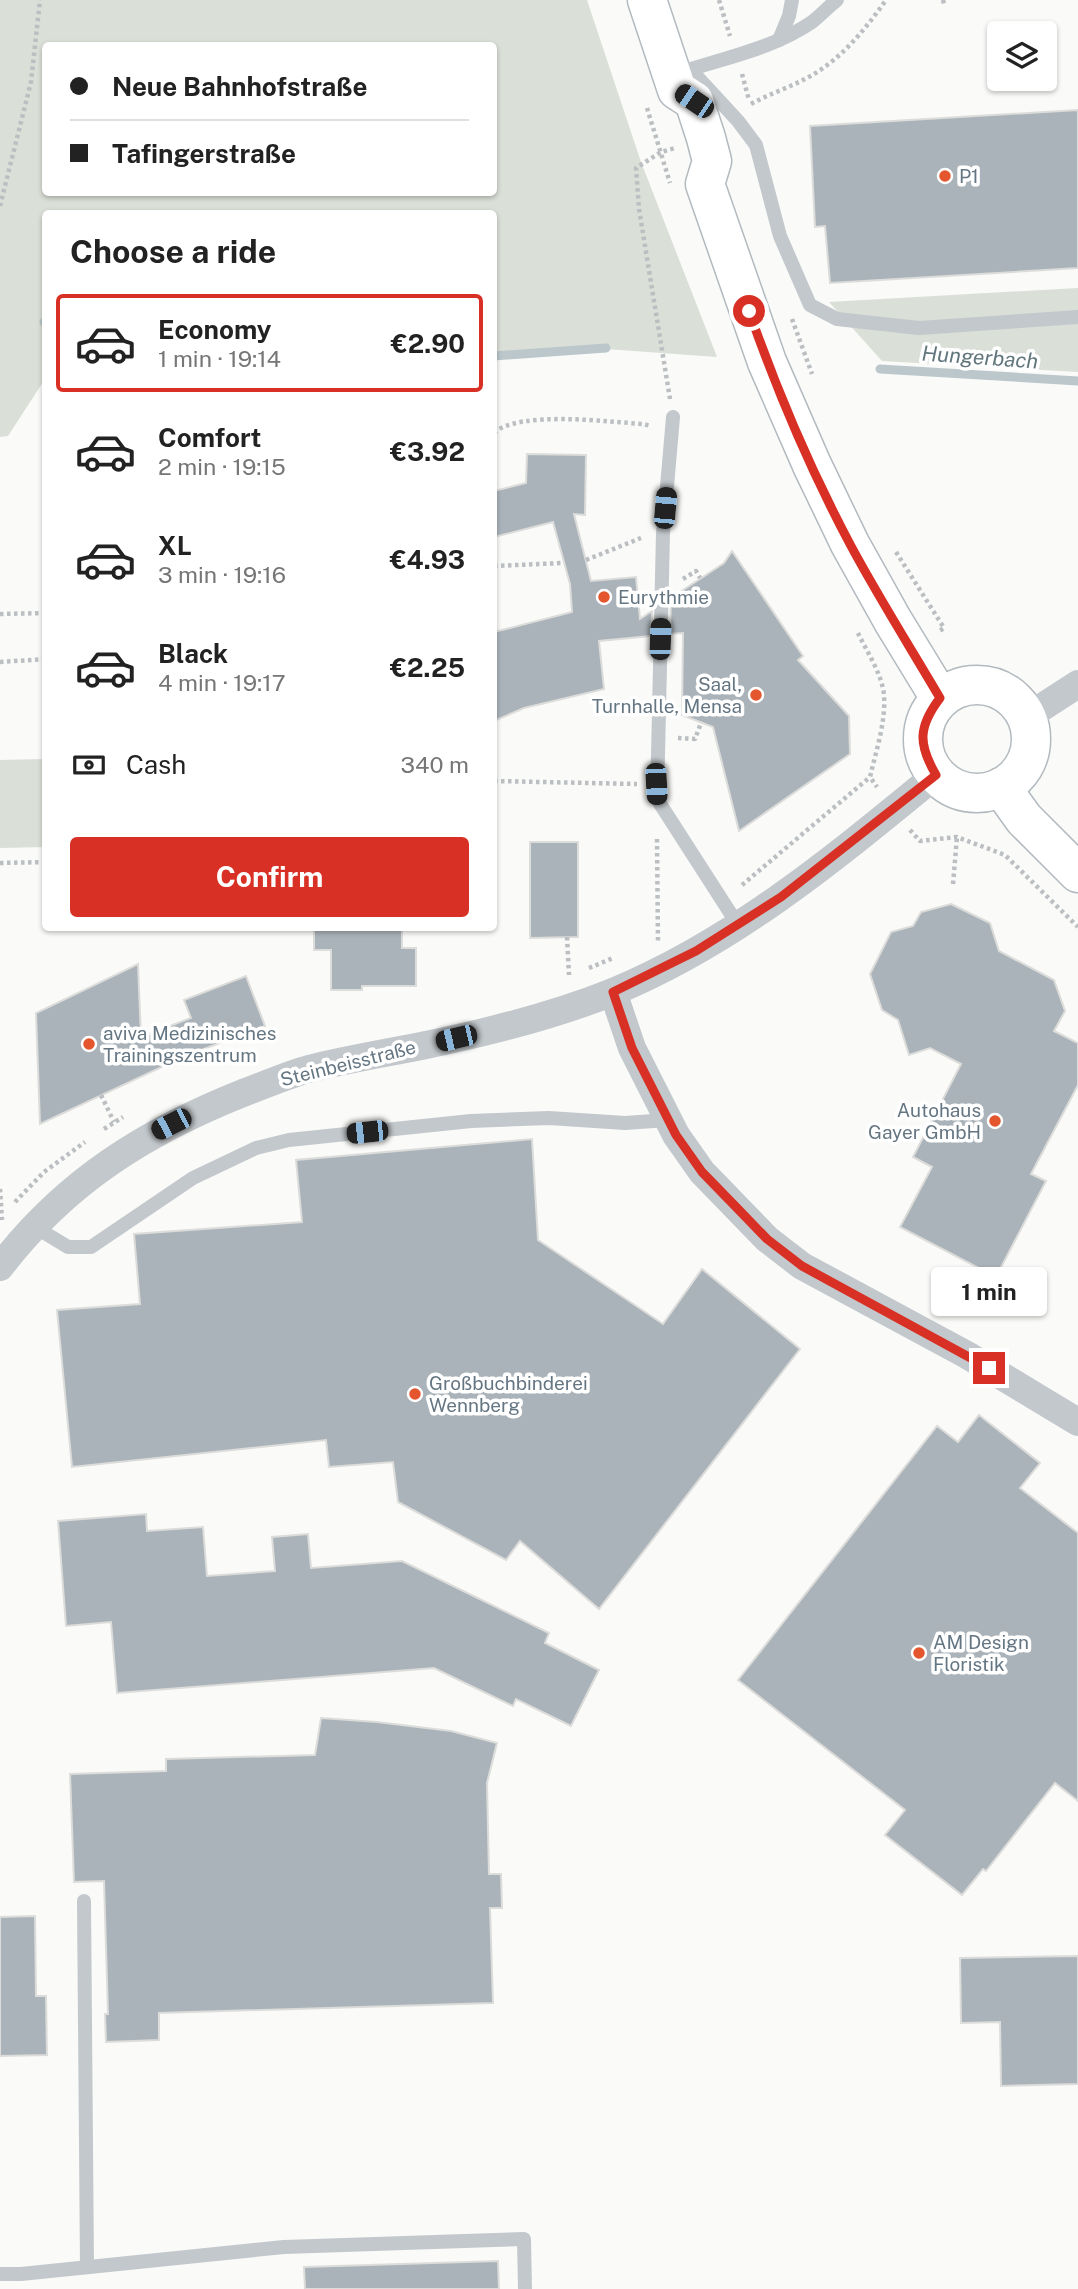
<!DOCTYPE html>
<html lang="en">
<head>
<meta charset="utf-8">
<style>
  :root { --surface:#fff; --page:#f2f2f2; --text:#222; --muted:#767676; --line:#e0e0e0; --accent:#d93025 }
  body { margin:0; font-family:"Public Sans",sans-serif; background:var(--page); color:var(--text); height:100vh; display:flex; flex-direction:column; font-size:26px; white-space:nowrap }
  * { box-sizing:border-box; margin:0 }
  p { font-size:23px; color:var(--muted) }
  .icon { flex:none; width:38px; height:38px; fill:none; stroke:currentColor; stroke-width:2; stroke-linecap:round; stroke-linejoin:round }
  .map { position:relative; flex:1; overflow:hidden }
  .panel { position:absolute; left:42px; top:210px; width:455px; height:721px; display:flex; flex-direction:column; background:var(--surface); border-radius:7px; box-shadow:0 2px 5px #0004 }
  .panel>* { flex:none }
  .hud { position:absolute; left:42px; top:42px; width:455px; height:154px; border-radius:7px; box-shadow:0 2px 5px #0004; display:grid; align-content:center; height:154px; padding:0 28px; background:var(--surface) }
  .fabs { position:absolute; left:987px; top:21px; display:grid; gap:14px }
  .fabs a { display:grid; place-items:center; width:70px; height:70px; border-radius:7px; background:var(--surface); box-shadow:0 2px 5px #0004; font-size:35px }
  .end { position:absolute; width:32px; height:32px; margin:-16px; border:9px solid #d93025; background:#fff; box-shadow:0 0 0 4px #fff }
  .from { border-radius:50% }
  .bubble { position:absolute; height:49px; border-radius:7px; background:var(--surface); box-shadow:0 2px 5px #0004; font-size:23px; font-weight:700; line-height:49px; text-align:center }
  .car { position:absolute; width:21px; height:42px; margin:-21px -10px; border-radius:9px; box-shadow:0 0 5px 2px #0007; background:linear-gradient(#222 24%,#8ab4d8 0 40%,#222 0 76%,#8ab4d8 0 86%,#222 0) }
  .hud b { display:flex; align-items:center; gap:24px; height:66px; font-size:26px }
  .hud b+b { border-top:2px solid var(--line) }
  .hud i { width:18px; height:18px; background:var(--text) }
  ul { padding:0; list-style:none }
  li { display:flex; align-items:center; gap:21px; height:98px; margin:0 14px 10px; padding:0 14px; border:4px solid transparent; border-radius:7px }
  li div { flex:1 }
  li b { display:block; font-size:26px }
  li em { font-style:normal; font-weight:700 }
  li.current { border-color:var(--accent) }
  li>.icon { width:63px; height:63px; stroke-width:1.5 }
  h2 { padding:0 28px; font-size:32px; line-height:84px }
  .pay { display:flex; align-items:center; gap:18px; height:77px; padding:0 28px; font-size:26px }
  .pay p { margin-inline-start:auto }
  .cta { display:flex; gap:14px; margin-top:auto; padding:14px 28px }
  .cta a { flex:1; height:80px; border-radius:7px; background:var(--accent); color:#fff; font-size:28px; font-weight:700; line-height:80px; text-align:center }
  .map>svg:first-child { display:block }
</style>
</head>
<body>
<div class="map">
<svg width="1078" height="2289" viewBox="0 0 1078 2289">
  <rect width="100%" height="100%" fill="#fafaf8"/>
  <g fill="#dadfd7" fill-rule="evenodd">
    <path d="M 0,0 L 587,0 L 641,162 L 717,357 L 606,349 L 494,357 L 494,214 L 46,214 L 45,379 L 8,436 L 0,437 ZM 46,46 L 494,46 L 494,192 L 46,192 Z"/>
    <path d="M 1078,288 L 1078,372 L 882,361 L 829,302 Z"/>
    <path d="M 45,759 L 45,847 L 0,848 L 0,760 Z"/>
  </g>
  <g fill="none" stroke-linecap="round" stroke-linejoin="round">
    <g stroke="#bbc7cb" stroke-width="9">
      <path d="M 44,322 L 46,322"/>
      <path d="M 494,356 L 606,348"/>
      <path d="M 880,369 L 1078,381"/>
    </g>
  </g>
  <g fill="#aab3b9" stroke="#dcdcda" stroke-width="2">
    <path d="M 1078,110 L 1078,268 L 830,283 L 825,226 L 815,227 L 810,126 Z"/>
    <path d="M 527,454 L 586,455 L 585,515 L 574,514 L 591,581 L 636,577 L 640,619 L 652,611 L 651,636 L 599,641 L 604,689 L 524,708 L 494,721 L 494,632 L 572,612 L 570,584 L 553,522 L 494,537 L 494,491 L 526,483 Z"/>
    <path d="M 732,551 L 803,656 L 798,660 L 849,716 L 850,754 L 739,831 L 713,727 L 682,715 L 683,633 L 670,634 L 671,598 L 724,563 Z"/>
    <path d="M 530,842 L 578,842 L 578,937 L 530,938 Z"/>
    <path d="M 951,904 L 990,923 L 999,951 L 1054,980 L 1065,1011 L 1054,1031 L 1078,1043 L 1078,1085 L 1031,1174 L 1046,1181 L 996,1277 L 900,1227 L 932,1167 L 913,1157 L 961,1064 L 930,1048 L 909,1055 L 898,1020 L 882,1010 L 870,974 L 891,932 L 913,926 L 921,912 Z"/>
    <path d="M 314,928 L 402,928 L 402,948 L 416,948 L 416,986 L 362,986 L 362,990 L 331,990 L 331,950 L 314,950 Z"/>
    <path d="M 138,964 L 141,1037 L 191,1018 L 184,1000 L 246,976 L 265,1026 L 198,1051 L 199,1055 L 170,1067 L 170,1063 L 40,1124 L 36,1013 Z"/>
    <path d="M 532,1139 L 538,1240 L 663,1324 L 702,1269 L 800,1349 L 599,1609 L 520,1541 L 506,1560 L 398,1502 L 393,1462 L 329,1467 L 326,1440 L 72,1467 L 57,1310 L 140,1304 L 134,1234 L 302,1222 L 296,1160 Z"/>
    <path d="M 979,1415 L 1040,1463 L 1020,1488 L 1078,1533 L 1078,1801 L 1055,1783 L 986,1871 L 983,1869 L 962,1895 L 885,1835 L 905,1810 L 738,1680 L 937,1426 L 958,1442 Z"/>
    <path d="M 146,1514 L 147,1531 L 203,1527 L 207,1576 L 275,1571 L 272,1537 L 308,1534 L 311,1568 L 402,1561 L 549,1633 L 545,1643 L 599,1670 L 571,1726 L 516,1699 L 513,1706 L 434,1668 L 117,1693 L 111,1622 L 66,1626 L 58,1521 Z"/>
    <path d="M 321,1718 L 377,1722 L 451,1731 L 497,1743 L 487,1783 L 489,1874 L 501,1874 L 502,1908 L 490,1908 L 493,2003 L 159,2013 L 159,2040 L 106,2042 L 105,2014 L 108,2014 L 104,1881 L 74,1882 L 70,1774 L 166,1771 L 166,1759 L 315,1755 Z"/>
    <path d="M 35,1916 L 36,1996 L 46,1996 L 47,2055 L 0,2056 L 0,1917 Z"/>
    <path d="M 1078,1956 L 1078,2084 L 1001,2086 L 1000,2022 L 961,2023 L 960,1958 Z"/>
    <path d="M 498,2261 L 499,2289 L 305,2289 L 304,2267 Z"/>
  </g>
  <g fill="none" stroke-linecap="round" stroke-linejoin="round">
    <defs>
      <g id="secondary">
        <path d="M 647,0 L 677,90 L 694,101 L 706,138 L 712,161 L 705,184 L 767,362 L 812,465 L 850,544 L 893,621 L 940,698"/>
        <circle cx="977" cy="739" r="54"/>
        <path d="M 1001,787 L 1024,819 L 1078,873"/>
      </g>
    </defs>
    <use href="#secondary" stroke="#b3babf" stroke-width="41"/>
    <g stroke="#bbbfc2" stroke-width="4.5" stroke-dasharray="3.5 3.5" stroke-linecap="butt">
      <path d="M 719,0 L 730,36"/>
      <path d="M 943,0 L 944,4"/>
      <path d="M 742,74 L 749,100"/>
      <path d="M 751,104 C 769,94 788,88 805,79 C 840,61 864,31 886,0"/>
      <path d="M 647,108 L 670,183"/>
      <path d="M 0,206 L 31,82 L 40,0"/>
      <path d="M 792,319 L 812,374"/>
      <path d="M 670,399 L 639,209 L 636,168 L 661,152 L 675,148"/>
      <path d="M 494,433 C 518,410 610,422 643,424 L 651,426"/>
      <path d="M 896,552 L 944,628 L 938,632"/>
      <path d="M 586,560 L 641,538"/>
      <path d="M 494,566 L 563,563"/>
      <path d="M 683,579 L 696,571 L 700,578"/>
      <path d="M 0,614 L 46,613"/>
      <path d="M 858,633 C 867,652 882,674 884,695 C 886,722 876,751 870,777 L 877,787"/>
      <path d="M 0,662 L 46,659"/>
      <path d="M 678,738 L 695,739 L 701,723"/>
      <path d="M 494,781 L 637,784"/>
      <path d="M 910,830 L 920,841 L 957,837 L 1005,855 L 1078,927"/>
      <path d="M 657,839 L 658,942"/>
      <path d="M 0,863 L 46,862"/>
      <path d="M 953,884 L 957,837"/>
      <path d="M 742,885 L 870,777"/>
      <path d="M 567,937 L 569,975"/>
      <path d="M 589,968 L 613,958"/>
      <path d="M 101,1095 L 114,1122"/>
      <path d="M 104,1129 L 123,1117"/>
      <path d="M 0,1189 L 2,1220"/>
      <path d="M 15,1202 L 44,1172 L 85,1142"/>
    </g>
    <g stroke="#c3c8cc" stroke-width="14">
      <path d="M 779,40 L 789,16 L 792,0"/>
      <path d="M 690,69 L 738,121 L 756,145 L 780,236 L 810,305 L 837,319 L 919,328 L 1078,317"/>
      <path d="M 685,71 C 728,57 774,48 812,22 C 821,15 828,7 837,0"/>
      <path d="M 673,417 L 663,533 L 657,799 L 738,925"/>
      <path d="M 35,1227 L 68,1247 L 91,1247 L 193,1178 L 256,1148 L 289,1140 L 471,1121 L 549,1118 L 625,1123 L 668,1120"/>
      <path d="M 84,1901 L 87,2267"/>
      <path d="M 0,2274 L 21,2274 L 284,2247 L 524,2239 L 525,2289"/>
    </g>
    <g stroke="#c3c8cc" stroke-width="28">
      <path d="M 1027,717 L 1078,684"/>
      <path d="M 613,992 L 632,1048 L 676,1135 L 702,1172 L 767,1239 L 802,1266 L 967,1355 L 1078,1422"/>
      <path d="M 0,1267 C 65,1182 145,1132 243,1093 C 265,1085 287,1075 309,1069 C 348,1059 387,1053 426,1045 C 489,1032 553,1016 613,992 C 734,942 836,857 936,775"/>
    </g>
    <use href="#secondary" stroke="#fff" stroke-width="38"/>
  </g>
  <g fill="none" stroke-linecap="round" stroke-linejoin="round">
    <path stroke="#d93025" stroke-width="9" d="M 749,311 C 777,391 811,471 851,546 C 879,598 910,647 940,698 C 918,727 918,744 936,775 L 781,897 L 696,951 L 613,992 L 632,1048 L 676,1135 L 702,1172 L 737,1208 L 767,1239 L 802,1266 L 989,1368"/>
  </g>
  <g fill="#e4572e" stroke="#fff" stroke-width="2.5">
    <circle cx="945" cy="176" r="7"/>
    <circle cx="604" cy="597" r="7"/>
    <circle cx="756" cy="695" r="7"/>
    <circle cx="89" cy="1044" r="7"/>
    <circle cx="995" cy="1121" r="7"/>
    <circle cx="415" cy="1394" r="7"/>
    <circle cx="919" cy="1653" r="7"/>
  </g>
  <g text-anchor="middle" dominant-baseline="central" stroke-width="7" stroke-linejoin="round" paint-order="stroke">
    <g font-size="19" fill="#657683" stroke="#fff" text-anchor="start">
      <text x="959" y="176">P1</text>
      <text x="618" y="597">Eurythmie</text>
      <text x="742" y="684" text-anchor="end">Saal,<tspan x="742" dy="22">Turnhalle, Mensa</tspan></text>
      <text x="103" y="1033">aviva Medizinisches<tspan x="103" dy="22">Trainingszentrum</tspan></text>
      <text x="981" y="1110" text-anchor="end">Autohaus<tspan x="981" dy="22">Gayer GmbH</tspan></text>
      <text x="429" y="1383">Großbuchbinderei<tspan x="429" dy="22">Wennberg</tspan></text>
      <text x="933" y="1642">AM Design<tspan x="933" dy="22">Floristik</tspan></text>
    </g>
    <g font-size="19" fill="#657683" stroke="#fff">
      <text transform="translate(348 1063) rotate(-14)">Steinbeisstraße</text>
    </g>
    <g font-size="21" font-style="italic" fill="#60757c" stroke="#fff">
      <text transform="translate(980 357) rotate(4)">Hungerbach</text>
    </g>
  </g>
</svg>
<div class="fabs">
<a><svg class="icon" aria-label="layers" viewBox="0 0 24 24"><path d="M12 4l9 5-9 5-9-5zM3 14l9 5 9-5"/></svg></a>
</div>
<i class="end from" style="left:749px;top:311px"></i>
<i class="end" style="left:989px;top:1368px"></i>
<div class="bubble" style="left:931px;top:1267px;width:116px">1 min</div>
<i class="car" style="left:694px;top:101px;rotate:304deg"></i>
<i class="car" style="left:665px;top:508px;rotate:5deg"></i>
<i class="car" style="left:660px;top:639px;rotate:2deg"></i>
<i class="car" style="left:656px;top:784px;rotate:177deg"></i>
<i class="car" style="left:456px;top:1038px;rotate:257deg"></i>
<i class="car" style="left:171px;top:1124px;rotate:243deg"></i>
<i class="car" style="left:367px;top:1132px;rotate:264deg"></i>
<div class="hud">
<b><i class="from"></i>Neue Bahnhofstraße</b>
<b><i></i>Tafingerstraße</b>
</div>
<section class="panel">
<h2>Choose a ride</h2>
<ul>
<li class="current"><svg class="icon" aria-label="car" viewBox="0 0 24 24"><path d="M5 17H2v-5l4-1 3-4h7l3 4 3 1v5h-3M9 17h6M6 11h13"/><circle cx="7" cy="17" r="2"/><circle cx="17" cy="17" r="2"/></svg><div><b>Economy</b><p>1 min · 19:14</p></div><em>€2.90</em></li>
<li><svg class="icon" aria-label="car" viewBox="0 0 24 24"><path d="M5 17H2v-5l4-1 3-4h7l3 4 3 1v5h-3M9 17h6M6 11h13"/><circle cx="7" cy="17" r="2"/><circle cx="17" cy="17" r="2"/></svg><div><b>Comfort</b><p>2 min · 19:15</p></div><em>€3.92</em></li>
<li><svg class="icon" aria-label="car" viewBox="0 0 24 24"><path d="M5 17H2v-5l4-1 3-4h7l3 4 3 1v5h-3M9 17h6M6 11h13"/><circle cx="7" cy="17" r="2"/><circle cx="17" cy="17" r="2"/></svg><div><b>XL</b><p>3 min · 19:16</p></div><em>€4.93</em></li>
<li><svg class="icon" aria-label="car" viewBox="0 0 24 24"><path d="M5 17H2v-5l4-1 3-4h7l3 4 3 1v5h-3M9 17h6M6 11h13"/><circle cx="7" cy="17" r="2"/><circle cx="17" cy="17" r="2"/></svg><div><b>Black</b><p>4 min · 19:17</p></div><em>€2.25</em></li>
</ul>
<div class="pay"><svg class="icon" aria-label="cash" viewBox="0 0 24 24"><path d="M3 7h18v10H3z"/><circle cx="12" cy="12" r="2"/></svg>Cash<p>340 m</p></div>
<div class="cta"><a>Confirm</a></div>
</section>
</div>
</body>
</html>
